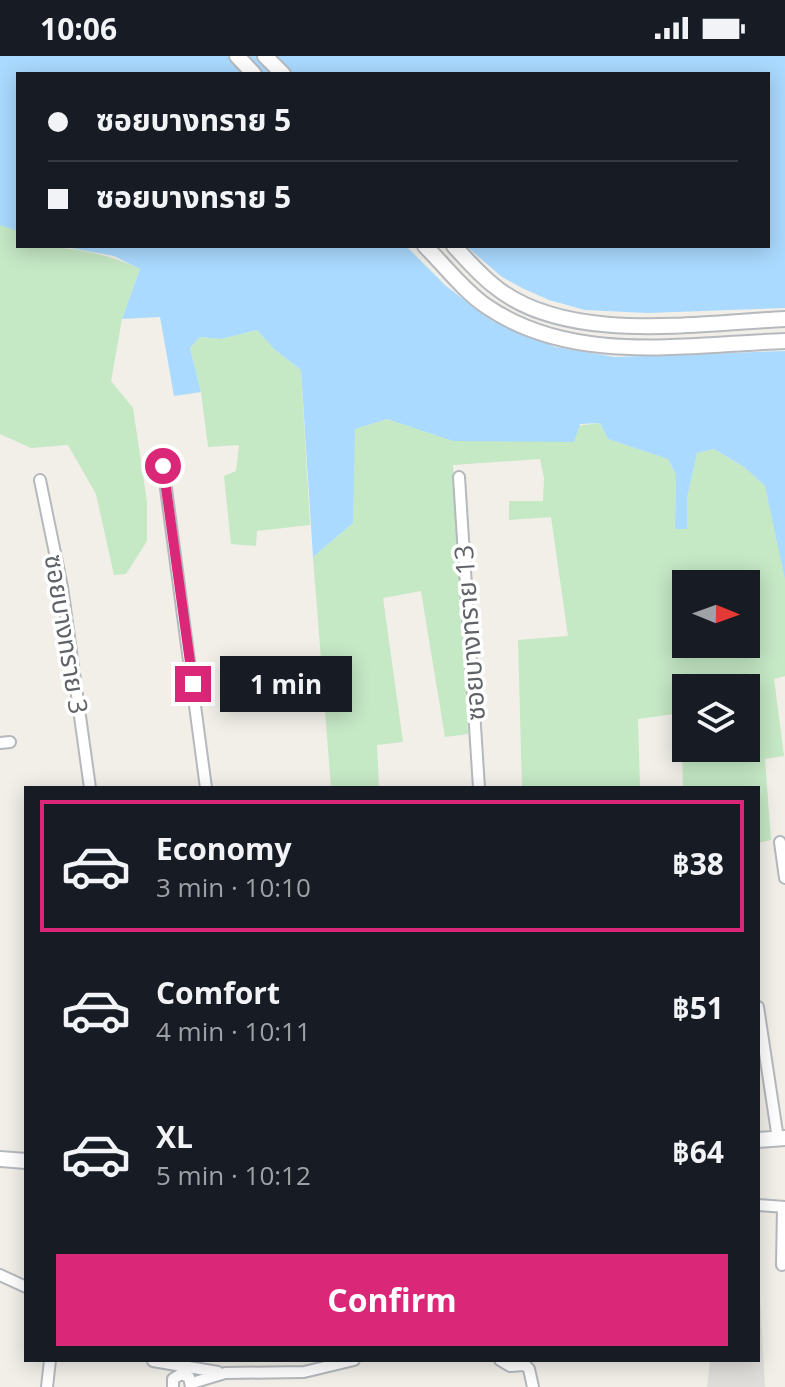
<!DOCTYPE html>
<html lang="en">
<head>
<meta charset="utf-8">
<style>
  :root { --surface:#171b24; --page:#20242c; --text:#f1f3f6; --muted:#9ea1a6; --line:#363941; --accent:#db2777 }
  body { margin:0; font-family:"Open Sans","Noto Sans Thai",sans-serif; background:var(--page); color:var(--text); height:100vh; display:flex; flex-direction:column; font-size:30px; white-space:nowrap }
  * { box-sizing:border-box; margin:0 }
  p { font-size:26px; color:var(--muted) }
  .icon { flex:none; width:44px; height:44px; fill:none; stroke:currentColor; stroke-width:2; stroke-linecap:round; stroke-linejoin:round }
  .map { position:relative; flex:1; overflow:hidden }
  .panel { position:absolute; left:24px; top:730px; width:736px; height:576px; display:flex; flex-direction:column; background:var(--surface); border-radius:0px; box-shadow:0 4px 20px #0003 }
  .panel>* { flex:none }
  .guide { position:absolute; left:16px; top:16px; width:754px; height:176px; border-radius:0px; box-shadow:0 4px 20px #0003; display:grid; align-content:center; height:176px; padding:0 32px; background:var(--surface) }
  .needle { width:52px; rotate:91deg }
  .controls { position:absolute; left:672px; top:514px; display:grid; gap:16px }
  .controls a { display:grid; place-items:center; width:88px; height:88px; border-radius:0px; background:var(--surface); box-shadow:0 4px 20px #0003; font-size:40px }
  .end { position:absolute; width:36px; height:36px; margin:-18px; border:10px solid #db2777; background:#fff; box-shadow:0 0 0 4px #fff }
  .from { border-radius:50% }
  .bubble { position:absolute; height:56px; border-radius:0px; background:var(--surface); box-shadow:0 4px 20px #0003; font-size:26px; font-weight:700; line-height:56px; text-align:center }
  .guide b { display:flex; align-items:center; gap:28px; height:76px; font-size:30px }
  .guide b+b { border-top:2px solid var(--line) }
  .guide i { width:20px; height:20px; background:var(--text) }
  ul { padding:14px 0 0; list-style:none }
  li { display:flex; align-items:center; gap:24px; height:132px; margin:0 16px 12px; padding:0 16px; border:4px solid transparent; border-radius:0px }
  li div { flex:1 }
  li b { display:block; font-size:30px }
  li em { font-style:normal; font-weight:700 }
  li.active { border-color:var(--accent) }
  li>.icon { width:72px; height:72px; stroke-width:1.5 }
  .action { display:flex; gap:16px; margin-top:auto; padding:16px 32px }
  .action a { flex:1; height:92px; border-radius:0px; background:var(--accent); color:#fff; font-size:32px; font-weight:700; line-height:92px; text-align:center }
  .status { display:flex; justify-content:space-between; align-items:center; height:56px; padding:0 40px; background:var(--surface); direction:ltr }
  .status svg { height:22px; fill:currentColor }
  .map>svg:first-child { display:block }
</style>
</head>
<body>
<div class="status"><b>10:06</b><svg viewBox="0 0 49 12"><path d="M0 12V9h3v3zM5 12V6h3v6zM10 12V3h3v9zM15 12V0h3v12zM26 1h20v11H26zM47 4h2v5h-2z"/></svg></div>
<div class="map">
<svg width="785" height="1331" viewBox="0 0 785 1331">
  <rect width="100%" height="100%" fill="#f1efe8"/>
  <path fill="#e0deda" d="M 758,1208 L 765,1331 L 707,1331 L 710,1304 L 758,1304 Z"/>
  <g fill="#c5e8c5" fill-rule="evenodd">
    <path d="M 0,165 L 18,173 L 18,190 C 61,190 100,194 140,213 L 122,263 L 111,325 L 133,352 L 147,446 L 147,485 L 126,518 L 114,519 L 96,438 L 68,389 L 31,392 L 0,378 Z"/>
    <path d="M 257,274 L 274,293 L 301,314 L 310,469 L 257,475 L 256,490 L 231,488 L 224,420 L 236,415 L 239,389 L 208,391 L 201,336 L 190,292 L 200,281 L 221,283 Z"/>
    <path d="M 387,363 L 453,385 L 600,367 L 608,383 L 668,403 L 676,419 L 675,473 L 687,473 L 687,442 L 697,397 L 714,393 L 744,411 L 765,430 L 785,517 L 785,620 L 774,623 L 784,700 L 765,703 L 771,784 L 758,787 L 758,732 L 683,732 L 681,657 L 638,663 L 640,732 L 522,732 L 518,584 L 568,580 L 551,461 L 509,464 L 509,445 L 543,445 L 544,422 L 540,403 L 453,409 L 468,678 L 445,681 L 421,535 L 383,542 L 403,686 L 377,689 L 379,732 L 331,732 L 313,501 L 353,467 L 354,373 ZM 686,528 L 746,528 L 746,588 L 686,588 ZM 686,632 L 746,632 L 746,692 L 686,692 Z"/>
  </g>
  <path fill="#aadaff" d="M 0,0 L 785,0 L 785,523 L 765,430 L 744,411 L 714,393 L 697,397 L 687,442 L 687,473 L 675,473 L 676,419 L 668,403 L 608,383 L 600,367 L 580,368 L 574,386 L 453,385 L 387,363 L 355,373 L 353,467 L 313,501 L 301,314 L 274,293 L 257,274 L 221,283 L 200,281 L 190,292 L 201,336 L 174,340 L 160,261 L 122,263 L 140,213 L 114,200 L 61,190 L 768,190 L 768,18 L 18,18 L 18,175 L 0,169 Z"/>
  <path fill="#f1efe8" d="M 406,190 L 466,190 L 502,221 L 522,232 L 549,244 L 585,254 L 648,257 L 785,252 L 785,295 L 615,301 L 555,291 L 492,265 L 446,230 Z"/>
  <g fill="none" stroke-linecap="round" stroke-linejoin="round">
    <defs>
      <g id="street">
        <path d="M 163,410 L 206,732"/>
        <path d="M 459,421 L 479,732"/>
        <path d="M 40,424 L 62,531 L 90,732"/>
        <path d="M 0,687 L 10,686"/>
        <path d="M 780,786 L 785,822"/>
        <path d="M 758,951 L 778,1083"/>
        <path d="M 758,1149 L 785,1151"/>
        <path d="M 782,1209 L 783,1151"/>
        <path d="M 0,1219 L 26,1231"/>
        <path d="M 500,1304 L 510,1310 L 525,1309 L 529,1313 L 533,1331"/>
        <path d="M 153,1305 L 218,1316"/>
        <path d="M 192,1327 L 225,1317 L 304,1316 L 354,1304"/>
        <path d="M 47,1331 L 50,1304"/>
        <path d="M 173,1331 L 173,1323 L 181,1318 L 189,1321 L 191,1331"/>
      </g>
      <g id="secondary">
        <path d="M 237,0 L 254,18"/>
        <path d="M 265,0 L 283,18"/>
        <path d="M 425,190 C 445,210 464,235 486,250 C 573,310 686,288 785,285"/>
        <path d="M 454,190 C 466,203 479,218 493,229 C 564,289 697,267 785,263"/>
        <path d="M 758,1084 L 785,1082"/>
        <path d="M 0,1103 L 26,1105"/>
      </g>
    </defs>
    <use href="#street" stroke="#b5b8bc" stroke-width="14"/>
    <use href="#secondary" stroke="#b6babf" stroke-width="18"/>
    <use href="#street" stroke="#fff" stroke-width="10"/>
    <use href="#secondary" stroke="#fff" stroke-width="14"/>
  </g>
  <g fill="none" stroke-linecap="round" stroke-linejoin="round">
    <path stroke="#db2777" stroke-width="10" d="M 163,410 L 193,628"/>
  </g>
  <g text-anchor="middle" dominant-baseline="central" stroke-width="7" stroke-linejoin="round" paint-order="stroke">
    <g font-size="26" fill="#5f6368" stroke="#fff">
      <text transform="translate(469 577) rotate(-94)">ซอยบางทราย 13</text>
      <text transform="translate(67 578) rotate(81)">ซอยบางทราย 3</text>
    </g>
  </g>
</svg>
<div class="controls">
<a><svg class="needle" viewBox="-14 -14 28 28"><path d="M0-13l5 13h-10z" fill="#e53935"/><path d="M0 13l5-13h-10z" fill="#9ea1a6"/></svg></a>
<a><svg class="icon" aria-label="layers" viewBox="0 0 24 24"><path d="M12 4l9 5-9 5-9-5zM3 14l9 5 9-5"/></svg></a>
</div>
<i class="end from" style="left:163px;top:410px"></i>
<i class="end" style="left:193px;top:628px"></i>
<div class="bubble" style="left:220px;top:600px;width:132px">1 min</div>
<div class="guide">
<b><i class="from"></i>ซอยบางทราย 5</b>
<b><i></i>ซอยบางทราย 5</b>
</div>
<section class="panel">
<ul>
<li class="active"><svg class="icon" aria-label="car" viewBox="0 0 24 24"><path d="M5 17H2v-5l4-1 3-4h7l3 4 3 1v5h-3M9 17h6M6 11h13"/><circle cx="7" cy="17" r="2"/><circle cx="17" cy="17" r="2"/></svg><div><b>Economy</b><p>3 min · 10:10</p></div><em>฿38</em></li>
<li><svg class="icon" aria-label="car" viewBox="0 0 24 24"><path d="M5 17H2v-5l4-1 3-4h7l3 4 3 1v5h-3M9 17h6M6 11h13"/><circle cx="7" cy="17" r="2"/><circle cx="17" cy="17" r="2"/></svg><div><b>Comfort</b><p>4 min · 10:11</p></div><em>฿51</em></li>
<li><svg class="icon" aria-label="car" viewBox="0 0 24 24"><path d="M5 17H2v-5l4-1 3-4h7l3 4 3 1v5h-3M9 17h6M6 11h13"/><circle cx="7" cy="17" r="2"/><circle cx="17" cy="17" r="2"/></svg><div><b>XL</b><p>5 min · 10:12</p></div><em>฿64</em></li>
</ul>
<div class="action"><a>Confirm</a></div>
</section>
</div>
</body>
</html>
